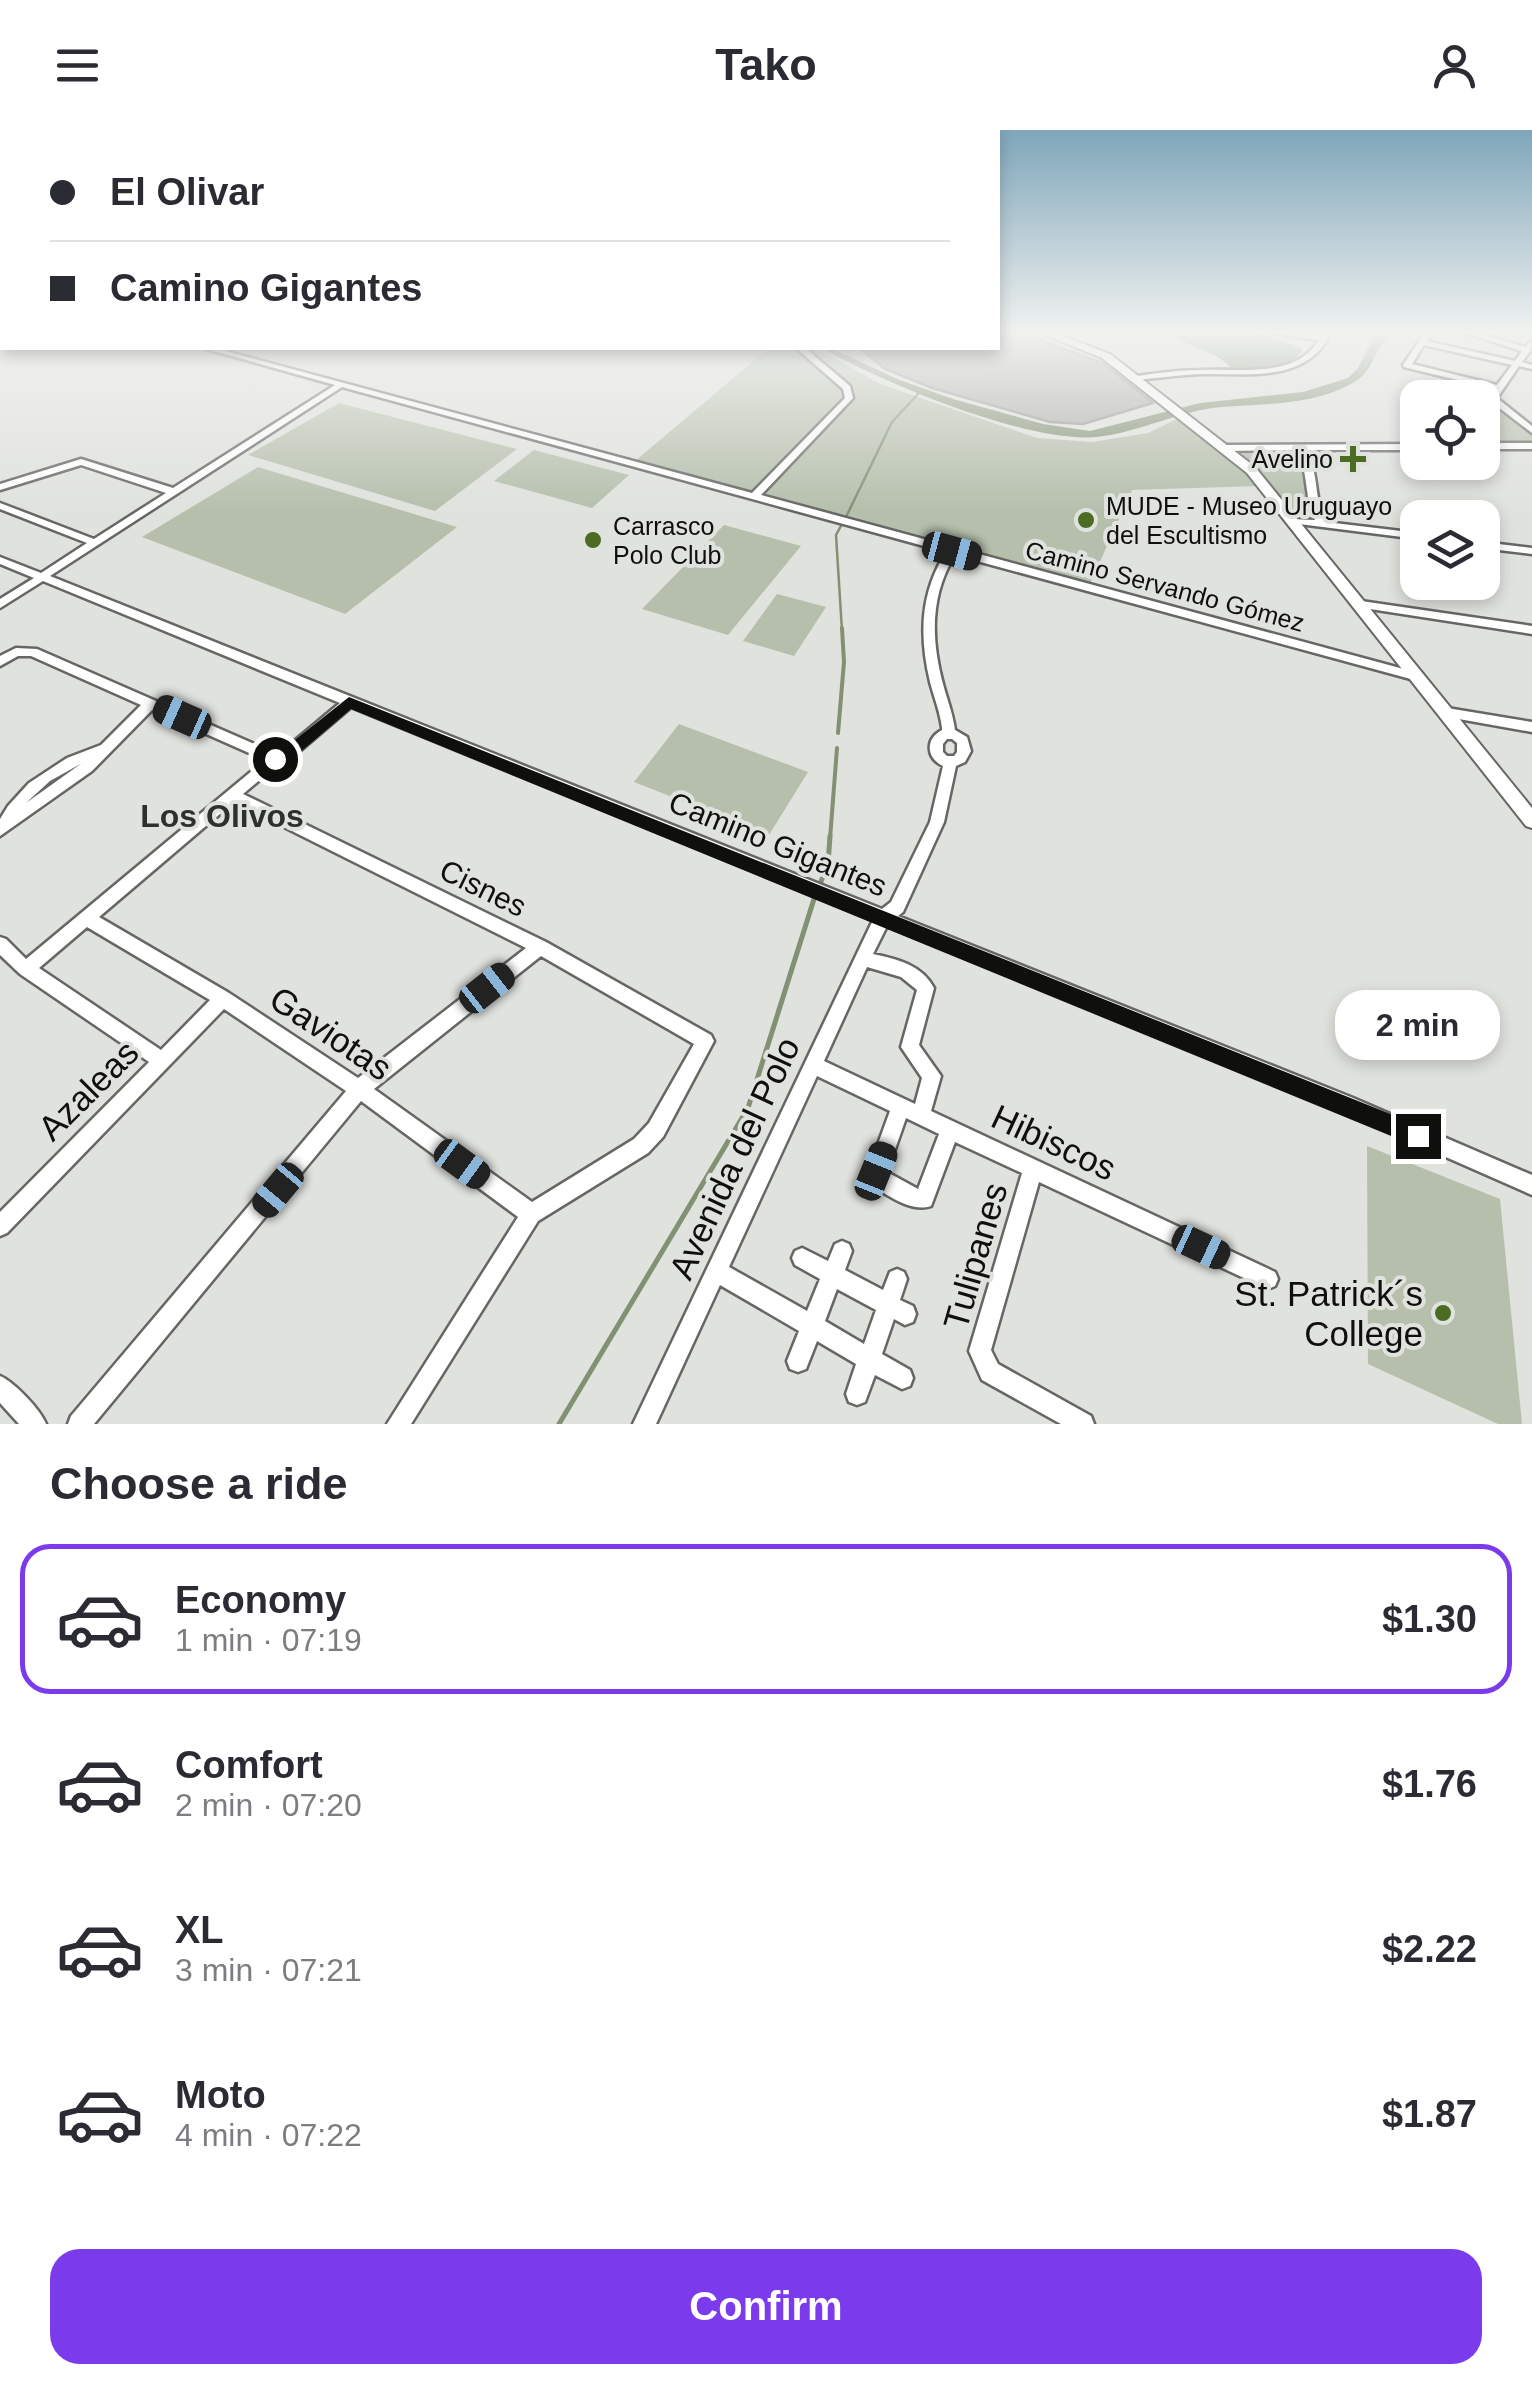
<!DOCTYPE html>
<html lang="en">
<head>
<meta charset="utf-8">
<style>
  :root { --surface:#fff; --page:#f2f2f3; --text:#2b2b33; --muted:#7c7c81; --line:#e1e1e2; --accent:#7c3aed }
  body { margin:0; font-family:Helvetica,sans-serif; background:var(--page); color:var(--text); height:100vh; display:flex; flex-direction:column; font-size:38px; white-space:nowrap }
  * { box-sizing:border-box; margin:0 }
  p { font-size:32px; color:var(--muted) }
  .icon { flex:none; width:55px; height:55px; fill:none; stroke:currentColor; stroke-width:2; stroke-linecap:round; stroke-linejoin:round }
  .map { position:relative; height:1294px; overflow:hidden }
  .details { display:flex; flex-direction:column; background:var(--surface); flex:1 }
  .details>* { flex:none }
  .hud { position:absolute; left:0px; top:0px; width:1000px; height:220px; box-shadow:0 5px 15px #0003; display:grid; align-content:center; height:220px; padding:0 50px; background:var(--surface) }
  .buttons { position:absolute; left:1400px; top:250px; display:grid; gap:20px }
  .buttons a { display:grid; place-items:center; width:100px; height:100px; border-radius:20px; background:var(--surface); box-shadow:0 5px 15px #0003; font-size:50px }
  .end { position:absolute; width:45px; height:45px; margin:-22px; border:12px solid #0f0f0e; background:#fff; box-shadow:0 0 0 5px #fff }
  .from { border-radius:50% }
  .bubble { position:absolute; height:70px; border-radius:30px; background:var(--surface); box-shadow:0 5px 15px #0003; font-size:32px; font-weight:600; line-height:70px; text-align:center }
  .car { position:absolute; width:30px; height:60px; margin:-30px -15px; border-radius:12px; box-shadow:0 0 8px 2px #0007; background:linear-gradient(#222 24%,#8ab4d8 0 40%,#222 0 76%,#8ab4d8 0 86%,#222 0) }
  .hud b { display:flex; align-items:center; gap:35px; height:95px; font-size:38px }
  .hud b+b { border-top:2px solid var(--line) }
  .hud i { width:25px; height:25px; background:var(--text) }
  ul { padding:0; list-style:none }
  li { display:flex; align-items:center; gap:30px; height:150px; margin:0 20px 15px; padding:0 30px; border:5px solid transparent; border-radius:30px }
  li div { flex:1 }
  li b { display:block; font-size:38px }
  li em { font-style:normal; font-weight:600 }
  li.active { border-color:var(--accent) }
  li>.icon { width:90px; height:90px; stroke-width:1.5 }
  h2 { padding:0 50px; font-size:45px; line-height:120px }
  .button { display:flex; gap:20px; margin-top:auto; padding:20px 50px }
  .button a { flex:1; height:115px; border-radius:30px; background:var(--accent); color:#fff; font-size:40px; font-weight:600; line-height:115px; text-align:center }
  header { display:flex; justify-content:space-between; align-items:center; height:130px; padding:0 50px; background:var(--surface); font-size:45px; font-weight:600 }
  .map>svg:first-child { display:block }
</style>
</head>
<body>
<header><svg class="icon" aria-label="menu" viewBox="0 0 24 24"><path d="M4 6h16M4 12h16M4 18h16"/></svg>Tako<svg class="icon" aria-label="person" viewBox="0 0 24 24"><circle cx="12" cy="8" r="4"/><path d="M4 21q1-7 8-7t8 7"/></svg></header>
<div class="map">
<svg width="1532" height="1294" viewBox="0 0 1532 1294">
  <rect width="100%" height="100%" fill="#e0e2de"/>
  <g fill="#b5bfac">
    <path d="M 769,218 L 816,218 L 880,254 L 1037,308 L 1092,312 L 1148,303 L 1179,288 L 1225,323 L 1258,356 L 1132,360 L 1090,454 L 635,331 Z"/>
    <path d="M 339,273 L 517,319 L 435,381 L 248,325 Z"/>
    <path d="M 1490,276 L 1502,279 L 1532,302 L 1532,314 L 1483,315 L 1483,287 Z"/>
    <path d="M 534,320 L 629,345 L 592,378 L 494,351 Z"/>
    <path d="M 1286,322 L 1301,326 L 1307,370 L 1316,390 L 1301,389 L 1237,324 Z"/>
    <path d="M 258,337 L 457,397 L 345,484 L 142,407 Z"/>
    <path d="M 724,395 L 801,416 L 728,505 L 642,479 Z"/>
    <path d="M 777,464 L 826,477 L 794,526 L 743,511 Z"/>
    <path d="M 679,594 L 808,642 L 769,705 L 634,652 Z"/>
    <path d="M 1367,1016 L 1500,1069 L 1522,1294 L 1498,1294 L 1368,1234 Z"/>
  </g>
  <g fill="#829074">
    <path d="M 1173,201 L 1256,201 L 1303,219 C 1291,242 1254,241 1232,240 C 1219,219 1183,219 1173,201 Z"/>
    <path d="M 1377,201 L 1389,201 L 1386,204 L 1390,205 C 1374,219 1374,240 1356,251 C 1318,275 1264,274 1222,277 C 1180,280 1139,303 1096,307 C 1027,313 883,253 822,218 L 831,218 L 897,249 L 953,269 L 1043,294 L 1090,301 L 1200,273 L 1303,262 L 1348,248 L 1358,238 Z"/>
  </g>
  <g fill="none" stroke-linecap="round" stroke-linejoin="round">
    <g stroke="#829074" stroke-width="2.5">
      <path d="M 846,387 L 892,292 L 919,263"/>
      <path d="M 842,394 L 836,405 L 842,501"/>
    </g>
    <g stroke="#829074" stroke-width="4">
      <path d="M 838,603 L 844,532 L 842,498"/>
      <path d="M 830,709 L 837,618"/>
    </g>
    <g stroke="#829074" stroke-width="5">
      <path d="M 820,754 L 828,734 L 830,706"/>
      <path d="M 559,1294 L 748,978 L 814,769"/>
    </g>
  </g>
  <path fill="#abadaa" stroke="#929491" stroke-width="2.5" d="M 998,201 L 1016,201 L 1103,233 L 1153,273 L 1083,294 L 1050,292 L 932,258 L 885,239 L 859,218 L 998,218 Z"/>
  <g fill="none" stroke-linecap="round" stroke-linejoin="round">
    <defs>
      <g id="minor">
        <path d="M 1268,201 L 1322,205 L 1325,201 L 1332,201 C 1308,254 1249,243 1200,244 C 1179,245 1158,248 1137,250 L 1133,248 L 1137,246 C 1158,243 1180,240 1201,240 C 1240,238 1295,249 1319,210 L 1271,203 Z"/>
        <path d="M 1426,201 L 1433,201 L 1426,211 L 1515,231 L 1522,221 L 1460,201 L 1470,201 L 1525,217 L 1532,210 L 1531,220 L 1522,232 L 1532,235 L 1532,239 L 1519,236 L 1497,268 L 1532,296 L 1532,303 L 1493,273 L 1482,284 L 1482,275 L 1494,259 L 1404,237 L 1403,235 ZM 1424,215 L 1512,235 L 1497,255 L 1412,234 Z"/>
        <path d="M 203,218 L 214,218 L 752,363 L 845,268 L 843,259 L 796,218 L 805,218 L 850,256 L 853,268 L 761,365 L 1422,544 L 1424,547 L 1422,550 L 1418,551 L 955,425 C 930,465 931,509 943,554 C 947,569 953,584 955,600 L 967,607 L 971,621 L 965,632 L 956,636 L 944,692 L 903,782 L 898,786 L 1353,968 L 1532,1045 L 1532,1065 L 1348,984 L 887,796 L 873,824 C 897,829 922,835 934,858 L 919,915 L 941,946 L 931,981 L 1275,1142 L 1278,1149 L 1275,1156 L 1268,1159 L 1261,1156 L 1039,1052 L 991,1220 L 998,1234 L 1091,1286 L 1094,1294 L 1061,1294 L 982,1250 L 969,1221 L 1022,1043 L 955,1012 L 931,1076 C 910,1083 887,1064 869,1054 L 866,1047 L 890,981 L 817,946 L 729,1137 L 807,1181 L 820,1149 L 795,1135 L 792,1128 L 795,1121 L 802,1118 L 828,1131 L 835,1114 L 842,1111 L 849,1114 L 852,1121 L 845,1140 L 883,1160 L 890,1142 L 897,1139 L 904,1142 L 907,1149 L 900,1170 L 913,1176 L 916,1184 L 913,1192 L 905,1195 L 894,1189 L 882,1224 L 910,1240 L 913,1248 L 910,1256 L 902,1259 L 875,1245 L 865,1272 L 857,1275 L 849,1272 L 846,1264 L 856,1234 L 817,1211 L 806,1239 L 798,1242 L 790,1239 L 787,1231 L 799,1201 L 720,1155 L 656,1294 L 633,1294 L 873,790 L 351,577 L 296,624 L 280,633 L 243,664 L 546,812 L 711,905 L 714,911 L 663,1007 L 648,1023 L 538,1091 L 411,1294 L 387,1294 L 518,1087 L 361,971 L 94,1294 L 68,1294 L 71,1286 L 346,961 L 224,879 L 7,1103 L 0,1106 L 0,1082 L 149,932 L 20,844 L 0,825 L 0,807 L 6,809 L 26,829 L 265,630 L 152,580 L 92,641 L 0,706 L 0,689 L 8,676 L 29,653 L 67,628 L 101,615 L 141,575 L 31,526 L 18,526 L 0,536 L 0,526 L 16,518 L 37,519 L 275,623 L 286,618 L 340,573 L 43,451 L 0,478 L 0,469 L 34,448 L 0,434 L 0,427 L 41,443 L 87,413 L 0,379 L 0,373 L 94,409 L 166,363 L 81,335 L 0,360 L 0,354 L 81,329 L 173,358 L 335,255 ZM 342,257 L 946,422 C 920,463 919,506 930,552 C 934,567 940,582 942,598 L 942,600 C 925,609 926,628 943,636 L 930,692 L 891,772 L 882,779 L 50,446 ZM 952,609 L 957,613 L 957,622 L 954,626 L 947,626 L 943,622 L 943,614 L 947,609 ZM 84,632 L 82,633 L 26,673 L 50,651 ZM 234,672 L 526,818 L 358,948 L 229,863 L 99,787 ZM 87,797 L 210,870 L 161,920 L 39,838 ZM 541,826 L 694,914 L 649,993 L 634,1009 L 532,1072 L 374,959 ZM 867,837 L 901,847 L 917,860 L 901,917 L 922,948 L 915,974 L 824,931 ZM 906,988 L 939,1004 L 918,1059 L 887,1042 ZM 837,1159 L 876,1180 L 864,1214 L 825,1191 Z"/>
        <rect x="1482" y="313" width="50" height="6"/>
        <path d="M 1418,314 L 1418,320 L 1306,320 C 1320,345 1313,368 1326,392 L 1418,403 L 1418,409 L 1291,393 L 1291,389 L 1315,390 C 1304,368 1309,343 1297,320 L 1227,321 L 1222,318 L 1227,315 Z"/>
        <path d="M 1482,412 L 1532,418 L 1532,424 L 1482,418 Z"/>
        <path d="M 1361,471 L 1532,496 L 1532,504 L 1357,477 L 1355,475 Z"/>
        <path d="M 1447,578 L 1532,592 L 1532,602 L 1442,586 L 1441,583 L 1442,580 Z"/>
        <path d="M 0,1246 C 14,1252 40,1279 46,1294 L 19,1294 L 0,1273 Z"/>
      </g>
      <path id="major" d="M 1035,201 L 1048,201 L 1110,224 L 1255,337 L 1532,678 L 1532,698 L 1526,696 L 1247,343 L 1102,228 Z"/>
    </defs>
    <use href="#minor" stroke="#666764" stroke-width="5"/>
    <use href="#major" stroke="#666764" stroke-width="4"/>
    <use href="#minor" fill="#fff" fill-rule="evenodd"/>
    <use href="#major" fill="#fff" fill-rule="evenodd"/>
  </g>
  <linearGradient id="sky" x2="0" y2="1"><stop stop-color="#7fa6ba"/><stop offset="0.53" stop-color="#f1f2f0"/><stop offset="1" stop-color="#f1f2f0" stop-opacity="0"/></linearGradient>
  <rect width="1532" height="382" fill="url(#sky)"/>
  <path fill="#0f0f0e" d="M 349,567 L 1418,995 L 1426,998 L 1429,1006 L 1426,1014 L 1418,1017 L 351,579 L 297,625 L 275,635 L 269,633 L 269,625 L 286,617 Z"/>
  <g fill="#4c6c23" stroke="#e0e2de" stroke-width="4">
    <path d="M1348 314h10v10h10v10h-10v10h-10v-10h-10v-10h10z"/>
    <circle cx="1086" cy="390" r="10"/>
    <circle cx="593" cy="410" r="10"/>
    <circle cx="1443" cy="1183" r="10"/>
  </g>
  <g text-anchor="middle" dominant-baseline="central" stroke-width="8" stroke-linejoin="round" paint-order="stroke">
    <g font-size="25" fill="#0f0f0e" stroke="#e0e2de" text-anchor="start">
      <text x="1333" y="329" text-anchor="end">Avelino</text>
      <text x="1106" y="376">MUDE - Museo Uruguayo<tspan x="1106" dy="29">del Escultismo</tspan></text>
      <text x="613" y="396">Carrasco<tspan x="613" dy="29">Polo Club</tspan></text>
    </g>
    <g font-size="25" fill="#0f0f0e" stroke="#e0e2de">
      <text transform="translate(1165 456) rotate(15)">Camino Servando Gómez</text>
    </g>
    <g font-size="30" fill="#0f0f0e" stroke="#e0e2de">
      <text transform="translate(778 714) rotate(22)">Camino Gigantes</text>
      <text transform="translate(483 758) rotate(26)">Cisnes</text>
    </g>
    <g font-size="32" font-weight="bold" fill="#2e302d" stroke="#e0e2de">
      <text x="222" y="686">Los Olivos</text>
    </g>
    <g font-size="35" fill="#0f0f0e" stroke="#e0e2de">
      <text transform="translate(331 903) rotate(34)">Gaviotas</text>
      <text transform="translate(88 960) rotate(-45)">Azaleas</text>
      <text transform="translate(1054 1012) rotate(25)">Hibiscos</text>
      <text transform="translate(734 1028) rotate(-65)">Avenida del Polo</text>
      <text transform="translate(975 1126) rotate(-74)">Tulipanes</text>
    </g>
    <g font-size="35" fill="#0f0f0e" stroke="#e0e2de" text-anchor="end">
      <text x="1423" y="1163">St. Patrick´s<tspan x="1423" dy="40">College</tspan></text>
    </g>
  </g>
</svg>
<div class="buttons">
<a><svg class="icon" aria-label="locate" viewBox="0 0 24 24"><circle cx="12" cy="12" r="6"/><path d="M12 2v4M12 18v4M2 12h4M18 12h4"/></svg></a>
<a><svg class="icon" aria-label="layers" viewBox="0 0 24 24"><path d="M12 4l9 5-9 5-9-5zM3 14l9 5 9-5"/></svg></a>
</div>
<i class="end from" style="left:275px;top:629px"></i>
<i class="end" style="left:1418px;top:1006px"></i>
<div class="bubble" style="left:1335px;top:860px;width:165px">2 min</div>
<i class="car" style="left:952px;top:421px;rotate:105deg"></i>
<i class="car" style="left:182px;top:587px;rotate:294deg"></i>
<i class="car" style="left:487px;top:858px;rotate:52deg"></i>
<i class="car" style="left:462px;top:1034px;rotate:126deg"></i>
<i class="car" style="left:876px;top:1041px;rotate:22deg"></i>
<i class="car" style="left:278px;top:1060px;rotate:220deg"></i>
<i class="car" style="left:1201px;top:1117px;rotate:115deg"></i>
<div class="hud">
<b><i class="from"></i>El Olivar</b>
<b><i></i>Camino Gigantes</b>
</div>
</div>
<section class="details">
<h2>Choose a ride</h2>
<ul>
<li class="active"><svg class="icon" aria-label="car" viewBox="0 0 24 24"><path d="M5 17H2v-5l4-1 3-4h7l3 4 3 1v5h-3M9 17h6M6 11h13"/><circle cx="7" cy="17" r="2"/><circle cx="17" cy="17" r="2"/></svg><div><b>Economy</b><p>1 min · 07:19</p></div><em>$1.30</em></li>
<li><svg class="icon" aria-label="car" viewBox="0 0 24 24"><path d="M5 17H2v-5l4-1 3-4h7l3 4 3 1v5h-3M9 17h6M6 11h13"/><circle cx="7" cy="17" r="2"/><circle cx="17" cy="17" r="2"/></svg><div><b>Comfort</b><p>2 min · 07:20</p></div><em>$1.76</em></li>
<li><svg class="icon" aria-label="car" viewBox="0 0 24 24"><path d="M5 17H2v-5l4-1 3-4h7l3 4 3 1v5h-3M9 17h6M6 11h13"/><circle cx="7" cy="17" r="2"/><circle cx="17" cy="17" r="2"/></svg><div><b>XL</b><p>3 min · 07:21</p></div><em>$2.22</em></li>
<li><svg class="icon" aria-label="car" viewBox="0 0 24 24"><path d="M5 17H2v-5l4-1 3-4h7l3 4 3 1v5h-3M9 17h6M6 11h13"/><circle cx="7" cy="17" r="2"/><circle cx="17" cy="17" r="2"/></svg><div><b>Moto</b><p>4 min · 07:22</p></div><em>$1.87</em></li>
</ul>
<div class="button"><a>Confirm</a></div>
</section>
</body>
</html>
